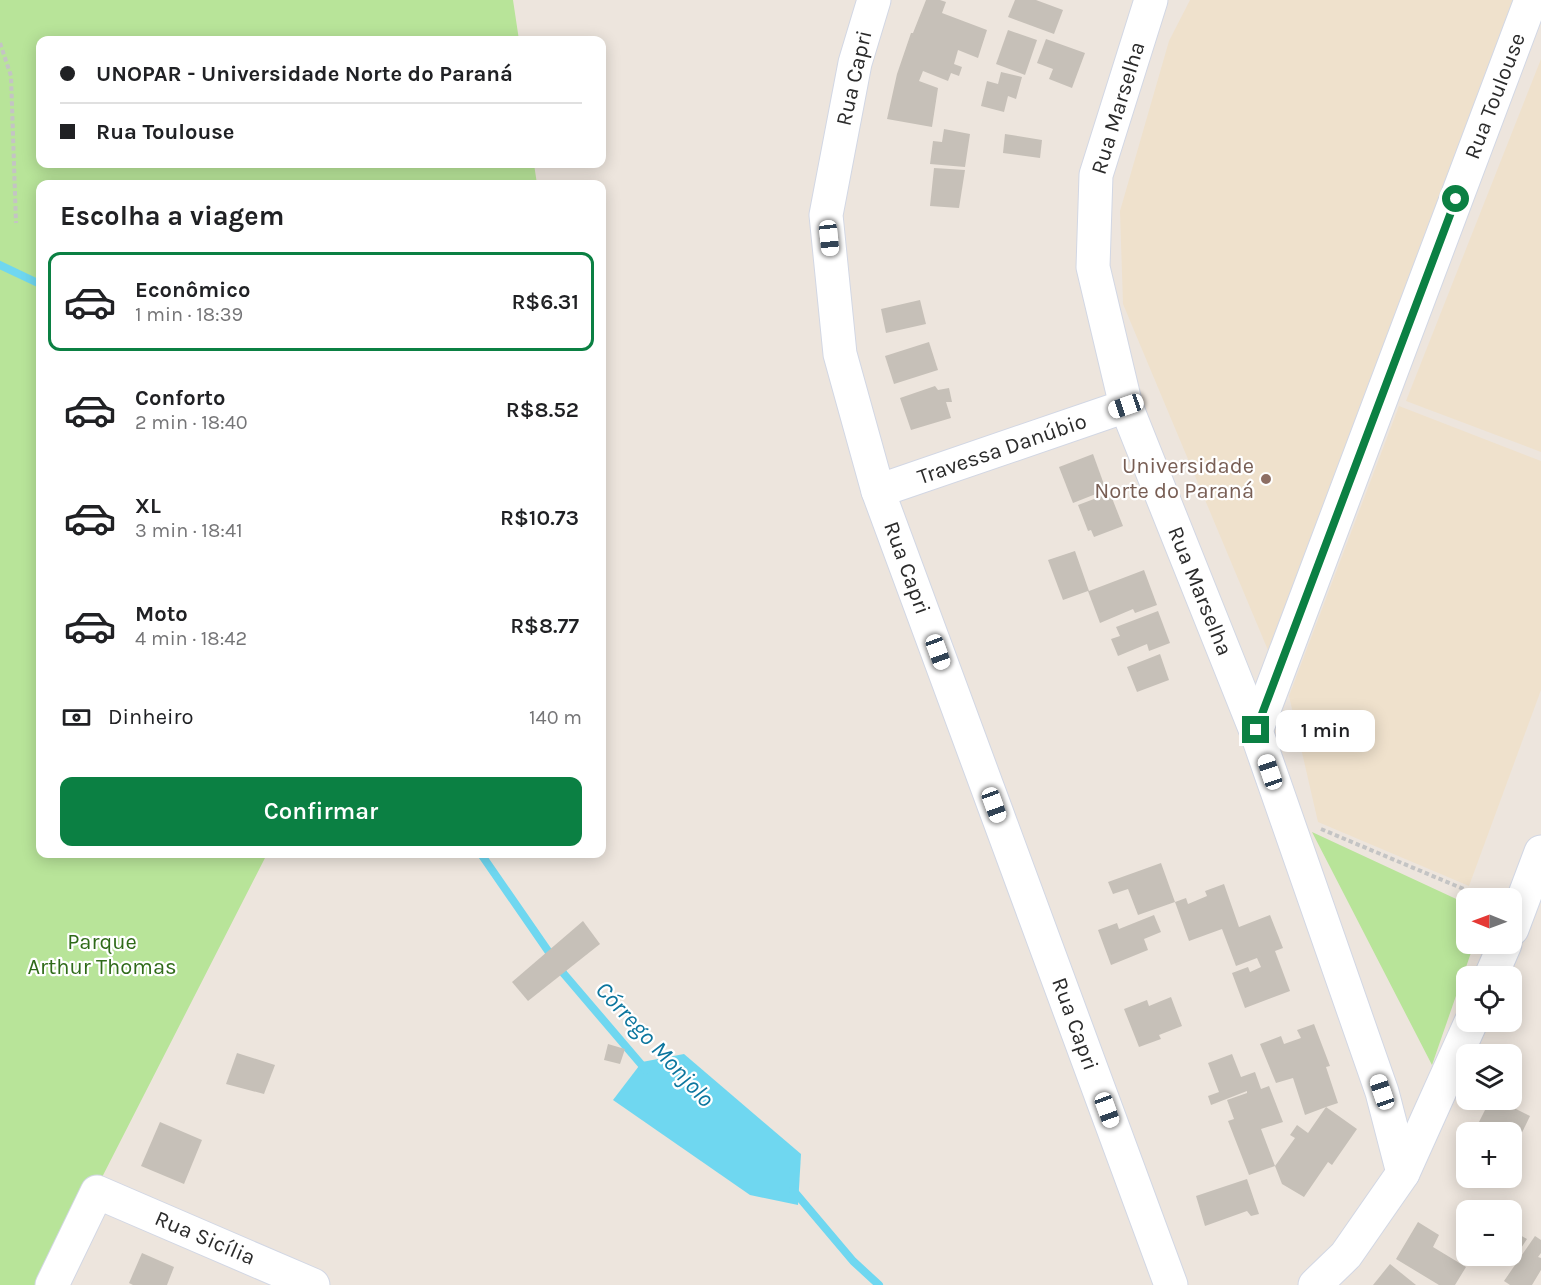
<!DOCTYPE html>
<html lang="pt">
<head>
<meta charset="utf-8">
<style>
  :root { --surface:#fff; --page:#f6f6f6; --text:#202124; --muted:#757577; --line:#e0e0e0; --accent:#0b8043 }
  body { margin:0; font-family:Karla,sans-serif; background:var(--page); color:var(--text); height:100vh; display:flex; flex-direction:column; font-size:22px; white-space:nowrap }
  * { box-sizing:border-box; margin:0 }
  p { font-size:20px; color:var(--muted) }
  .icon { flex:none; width:33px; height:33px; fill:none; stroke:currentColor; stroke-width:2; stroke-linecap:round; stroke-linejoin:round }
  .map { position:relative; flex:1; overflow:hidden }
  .sheet { position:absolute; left:36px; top:180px; width:570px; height:678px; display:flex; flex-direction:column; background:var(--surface); border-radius:12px; box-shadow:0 3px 15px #0003 }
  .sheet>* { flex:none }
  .guide { position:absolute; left:36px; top:36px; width:570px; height:132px; border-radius:12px; box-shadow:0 3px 15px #0003; display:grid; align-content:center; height:132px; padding:0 24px; background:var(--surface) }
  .needle { width:39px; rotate:271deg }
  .controls { position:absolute; left:1456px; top:888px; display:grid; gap:12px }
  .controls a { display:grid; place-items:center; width:66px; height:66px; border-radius:12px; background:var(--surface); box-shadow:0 3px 15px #0003; font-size:30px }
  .end { position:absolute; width:27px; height:27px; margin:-14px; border:8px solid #0b8043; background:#fff; box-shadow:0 0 0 3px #fff }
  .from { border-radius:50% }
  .bubble { position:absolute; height:42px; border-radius:12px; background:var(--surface); box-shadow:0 3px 15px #0003; font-size:20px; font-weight:600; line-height:42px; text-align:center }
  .car { position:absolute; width:18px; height:36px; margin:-18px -9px; border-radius:8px; box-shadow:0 0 4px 2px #0007; background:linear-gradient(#fff 24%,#345 0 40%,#fff 0 76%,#345 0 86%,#fff 0) }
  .guide b { display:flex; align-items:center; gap:21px; height:57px; font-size:22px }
  .guide b+b { border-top:2px solid var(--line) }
  .guide i { width:15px; height:15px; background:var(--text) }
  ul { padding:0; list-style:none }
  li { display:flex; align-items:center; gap:18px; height:99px; margin:0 12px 9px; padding:0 12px; border:3px solid transparent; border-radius:12px }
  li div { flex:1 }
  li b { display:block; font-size:22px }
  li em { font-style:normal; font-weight:600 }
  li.current { border-color:var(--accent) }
  li>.icon { width:54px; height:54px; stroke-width:1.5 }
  h2 { padding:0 24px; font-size:27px; line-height:72px }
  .pay { display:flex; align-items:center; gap:15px; height:66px; padding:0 24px; font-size:22px }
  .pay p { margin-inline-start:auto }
  .cta { display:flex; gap:12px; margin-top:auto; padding:12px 24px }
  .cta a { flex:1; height:69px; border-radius:12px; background:var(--accent); color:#fff; font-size:24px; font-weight:600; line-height:69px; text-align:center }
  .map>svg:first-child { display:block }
</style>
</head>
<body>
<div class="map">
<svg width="1541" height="1285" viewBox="0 0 1541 1285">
  <rect width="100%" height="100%" fill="#ede5dd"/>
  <g fill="#efe1cc">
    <path d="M 1190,0 L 1513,0 L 1270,655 L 1123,304 L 1120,211 L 1169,41 Z"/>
    <path d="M 1541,59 L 1541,452 L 1406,401 Z"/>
    <path d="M 1399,406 L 1541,461 L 1541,690 L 1469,886 L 1318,822 L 1289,696 Z"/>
  </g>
  <g fill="#b8e499">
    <path d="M 0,0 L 513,0 L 519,40 L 40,40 L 40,164 L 534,164 L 537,184 L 40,184 L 40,854 L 267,854 L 47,1285 L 0,1285 Z"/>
    <path d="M 1312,832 L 1467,904 L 1467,944 L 1474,944 L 1432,1065 Z"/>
  </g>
  <path fill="#6fd7f0" d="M 684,1054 L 801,1154 L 798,1205 L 750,1195 L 613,1100 L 642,1062 Z"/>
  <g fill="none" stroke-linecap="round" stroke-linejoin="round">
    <g stroke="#6fd7f0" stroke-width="8">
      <path d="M 0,265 L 40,284"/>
      <path d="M 481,854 L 564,974 L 646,1070"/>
      <path d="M 793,1190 L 853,1261 L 879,1285"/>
    </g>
  </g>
  <g fill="#c6c0b8">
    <path d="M 926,0 L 940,0 L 946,2 L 942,13 L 987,30 L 978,58 L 958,50 L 954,64 L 962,67 L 959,76 L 951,73 L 948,81 L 923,71 L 919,81 L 938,88 L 932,127 L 887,119 L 897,74 L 911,33 L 913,33 Z"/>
    <path d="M 1015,0 L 1036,0 L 1063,10 L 1054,34 L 1008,17 Z"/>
    <path d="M 1008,30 L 1037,40 L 1025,75 L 996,64 Z"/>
    <path d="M 1046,39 L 1085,53 L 1072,88 L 1049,79 L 1053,69 L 1037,63 Z"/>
    <path d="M 1001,72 L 1022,77 L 1016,99 L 1008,96 L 1004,112 L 981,106 L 987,81 L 998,84 Z"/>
    <path d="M 944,129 L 970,134 L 965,167 L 930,164 L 933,141 L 942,142 Z"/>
    <path d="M 1005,134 L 1042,140 L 1040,158 L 1003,153 Z"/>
    <path d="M 934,168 L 965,170 L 959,208 L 930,206 Z"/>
    <path d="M 920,300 L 926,324 L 886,333 L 881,309 Z"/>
    <path d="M 929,342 L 938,370 L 894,384 L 885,356 Z"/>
    <path d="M 935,386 L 938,390 L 949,388 L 952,402 L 946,402 L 951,418 L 911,430 L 900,398 Z"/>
    <path d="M 1093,454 L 1106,490 L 1073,503 L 1059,467 Z"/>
    <path d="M 1110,493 L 1123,526 L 1094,537 L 1091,530 L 1088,531 L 1078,505 Z"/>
    <path d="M 1075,551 L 1089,591 L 1144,570 L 1157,605 L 1135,613 L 1133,609 L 1100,623 L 1088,591 L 1063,600 L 1048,560 Z"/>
    <path d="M 1158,611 L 1170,643 L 1149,651 L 1147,644 L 1118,656 L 1111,639 L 1120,636 L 1116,627 Z"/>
    <path d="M 1160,654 L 1169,680 L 1137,692 L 1127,667 Z"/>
    <path d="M 1161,863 L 1175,902 L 1138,915 L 1128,889 L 1113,894 L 1108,882 Z"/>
    <path d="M 1224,884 L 1239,927 L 1270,915 L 1283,948 L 1275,951 L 1290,991 L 1245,1008 L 1232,973 L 1248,967 L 1250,972 L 1261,967 L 1257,958 L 1236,966 L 1222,929 L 1189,941 L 1175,902 L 1186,898 L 1188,904 L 1207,896 L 1205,891 Z"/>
    <path d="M 1154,915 L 1161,932 L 1144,939 L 1148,950 L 1111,965 L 1098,930 L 1117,923 L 1119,929 Z"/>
    <path d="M 583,921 L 600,944 L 528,1001 L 512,982 Z"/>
    <path d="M 1171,997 L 1182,1026 L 1159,1035 L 1161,1039 L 1139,1047 L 1124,1009 L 1147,1000 L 1149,1006 Z"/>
    <path d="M 1314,1024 L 1330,1066 L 1326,1067 L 1338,1103 L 1326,1107 L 1357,1129 L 1332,1165 L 1328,1162 L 1304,1197 L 1282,1184 L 1275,1166 L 1295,1138 L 1290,1135 L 1297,1125 L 1308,1133 L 1326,1107 L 1305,1115 L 1293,1078 L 1276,1083 L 1260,1044 L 1281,1036 L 1284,1044 L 1301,1038 L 1297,1030 Z"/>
    <path d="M 608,1044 L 625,1049 L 620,1064 L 604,1060 Z"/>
    <path d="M 237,1053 L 275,1065 L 264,1094 L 226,1084 Z"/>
    <path d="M 1232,1054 L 1241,1077 L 1255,1072 L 1261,1089 L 1269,1086 L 1283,1122 L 1261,1129 L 1275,1166 L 1249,1175 L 1228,1121 L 1234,1119 L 1227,1100 L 1247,1093 L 1247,1091 L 1211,1105 L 1208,1096 L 1219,1092 L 1208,1063 Z"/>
    <path d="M 1490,1100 L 1498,1100 L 1530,1116 L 1516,1145 L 1512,1143 L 1512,1132 L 1474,1132 Z"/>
    <path d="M 160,1122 L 202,1140 L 184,1184 L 141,1166 Z"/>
    <path d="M 1247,1179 L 1259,1214 L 1251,1216 L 1247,1211 L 1205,1226 L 1196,1196 Z"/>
    <path d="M 1418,1222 L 1439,1235 L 1433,1247 L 1466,1267 L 1455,1285 L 1439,1285 L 1396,1259 Z"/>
    <path d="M 1513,1231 L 1527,1239 L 1510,1265 L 1496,1256 L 1512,1256 Z"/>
    <path d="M 1535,1236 L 1541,1240 L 1541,1253 L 1538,1257 L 1541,1258 L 1541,1270 L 1532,1285 L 1510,1285 L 1504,1281 Z"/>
    <path d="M 142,1253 L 174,1267 L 167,1285 L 133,1285 L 129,1283 Z"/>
    <path d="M 1390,1264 L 1416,1285 L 1373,1285 Z"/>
  </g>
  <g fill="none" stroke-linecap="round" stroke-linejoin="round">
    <defs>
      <g id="minor">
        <path d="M 874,0 L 855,63 L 826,215 L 840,354 L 878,491 L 1171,1285"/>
        <path d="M 1151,0 L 1096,175 L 1093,267 L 1126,406 L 1256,731 L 1382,1092 L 1403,1173"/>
        <path d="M 878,491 L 1126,406"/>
        <path d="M 1256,731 L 1531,0"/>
        <path d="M 1512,929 L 1541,852"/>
        <path d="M 1491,976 L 1505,944"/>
        <path d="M 52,1285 L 97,1192 L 313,1285"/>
        <path d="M 1315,1285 L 1346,1255 L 1403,1173 L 1471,1022"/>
      </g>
    </defs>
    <use href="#minor" stroke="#d2d7e4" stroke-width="35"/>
    <g stroke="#c4c4c4" stroke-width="4" stroke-dasharray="4.5 3" stroke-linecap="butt">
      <path d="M 0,43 L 11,76 L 16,223"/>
      <path d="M 1321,829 L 1485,898"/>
    </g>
    <use href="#minor" stroke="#fff" stroke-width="33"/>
  </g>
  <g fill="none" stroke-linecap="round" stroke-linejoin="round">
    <path stroke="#0b8043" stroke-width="8" d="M 1256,730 L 1456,199"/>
  </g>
  <circle fill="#8d6e63" stroke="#fff" stroke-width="2" cx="1266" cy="479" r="6"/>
  <g text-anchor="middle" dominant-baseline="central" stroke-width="4.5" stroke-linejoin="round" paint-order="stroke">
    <g font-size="22" fill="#2b2b2b" stroke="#fff">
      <text transform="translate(854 78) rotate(-77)">Rua Capri</text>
      <text transform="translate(1495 96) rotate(-69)">Rua Toulouse</text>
      <text transform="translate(1118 108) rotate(-73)">Rua Marselha</text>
      <text transform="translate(1002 449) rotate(-19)">Travessa Danúbio</text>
      <text transform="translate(907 568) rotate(70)">Rua Capri</text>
      <text transform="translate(1200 591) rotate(68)">Rua Marselha</text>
      <text transform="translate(1075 1024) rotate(70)">Rua Capri</text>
      <text transform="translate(205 1238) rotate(23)">Rua Sicília</text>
    </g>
    <g font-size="22" fill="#785e54" stroke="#fff" text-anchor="end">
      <text x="1254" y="466">Universidade<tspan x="1254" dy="25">Norte do Paraná</tspan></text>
    </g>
    <g font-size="22" fill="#2f6a19" stroke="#fff">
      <text x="102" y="942">Parque<tspan x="102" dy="25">Arthur Thomas</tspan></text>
    </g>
    <g font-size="24" font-style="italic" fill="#0c769e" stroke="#fff">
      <text transform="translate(655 1044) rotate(47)">Córrego Monjolo</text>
    </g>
  </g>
</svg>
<div class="controls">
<a><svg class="needle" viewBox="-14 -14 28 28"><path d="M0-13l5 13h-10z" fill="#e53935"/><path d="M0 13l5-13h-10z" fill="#757577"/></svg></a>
<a><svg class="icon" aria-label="locate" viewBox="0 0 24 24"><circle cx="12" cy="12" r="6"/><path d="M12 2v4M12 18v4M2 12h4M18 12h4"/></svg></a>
<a><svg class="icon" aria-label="layers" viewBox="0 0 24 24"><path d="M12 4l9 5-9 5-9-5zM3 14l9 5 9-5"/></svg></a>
<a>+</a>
<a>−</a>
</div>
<i class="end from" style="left:1456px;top:199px"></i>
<i class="end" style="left:1256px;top:730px"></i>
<div class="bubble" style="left:1276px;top:710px;width:99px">1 min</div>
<i class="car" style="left:829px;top:238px;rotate:174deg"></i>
<i class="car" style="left:1126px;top:406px;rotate:251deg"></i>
<i class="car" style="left:938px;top:652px;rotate:160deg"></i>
<i class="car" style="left:1270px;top:772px;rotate:341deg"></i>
<i class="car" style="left:994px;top:805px;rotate:160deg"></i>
<i class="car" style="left:1382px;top:1092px;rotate:341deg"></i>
<i class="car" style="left:1107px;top:1110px;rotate:160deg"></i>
<div class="guide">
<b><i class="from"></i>UNOPAR - Universidade Norte do Paraná</b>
<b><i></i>Rua Toulouse</b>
</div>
<section class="sheet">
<h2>Escolha a viagem</h2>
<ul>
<li class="current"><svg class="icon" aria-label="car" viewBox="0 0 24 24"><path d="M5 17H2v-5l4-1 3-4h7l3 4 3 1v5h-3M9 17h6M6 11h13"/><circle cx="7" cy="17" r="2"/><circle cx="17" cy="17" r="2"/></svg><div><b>Econômico</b><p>1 min · 18:39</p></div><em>R$6.31</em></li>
<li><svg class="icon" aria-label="car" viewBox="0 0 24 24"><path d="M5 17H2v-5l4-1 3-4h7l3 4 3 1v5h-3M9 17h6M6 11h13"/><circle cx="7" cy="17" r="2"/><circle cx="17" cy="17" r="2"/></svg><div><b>Conforto</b><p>2 min · 18:40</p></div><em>R$8.52</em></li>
<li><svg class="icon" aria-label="car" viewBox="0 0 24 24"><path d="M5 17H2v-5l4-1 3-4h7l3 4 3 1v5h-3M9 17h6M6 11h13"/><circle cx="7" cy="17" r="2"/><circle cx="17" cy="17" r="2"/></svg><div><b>XL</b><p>3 min · 18:41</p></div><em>R$10.73</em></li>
<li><svg class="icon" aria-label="car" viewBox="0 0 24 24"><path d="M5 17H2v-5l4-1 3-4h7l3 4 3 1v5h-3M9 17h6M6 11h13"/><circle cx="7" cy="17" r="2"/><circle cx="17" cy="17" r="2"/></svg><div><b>Moto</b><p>4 min · 18:42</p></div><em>R$8.77</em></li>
</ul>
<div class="pay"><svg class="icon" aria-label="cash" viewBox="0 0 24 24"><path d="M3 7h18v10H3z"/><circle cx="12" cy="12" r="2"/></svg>Dinheiro<p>140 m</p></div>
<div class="cta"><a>Confirmar</a></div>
</section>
</div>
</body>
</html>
